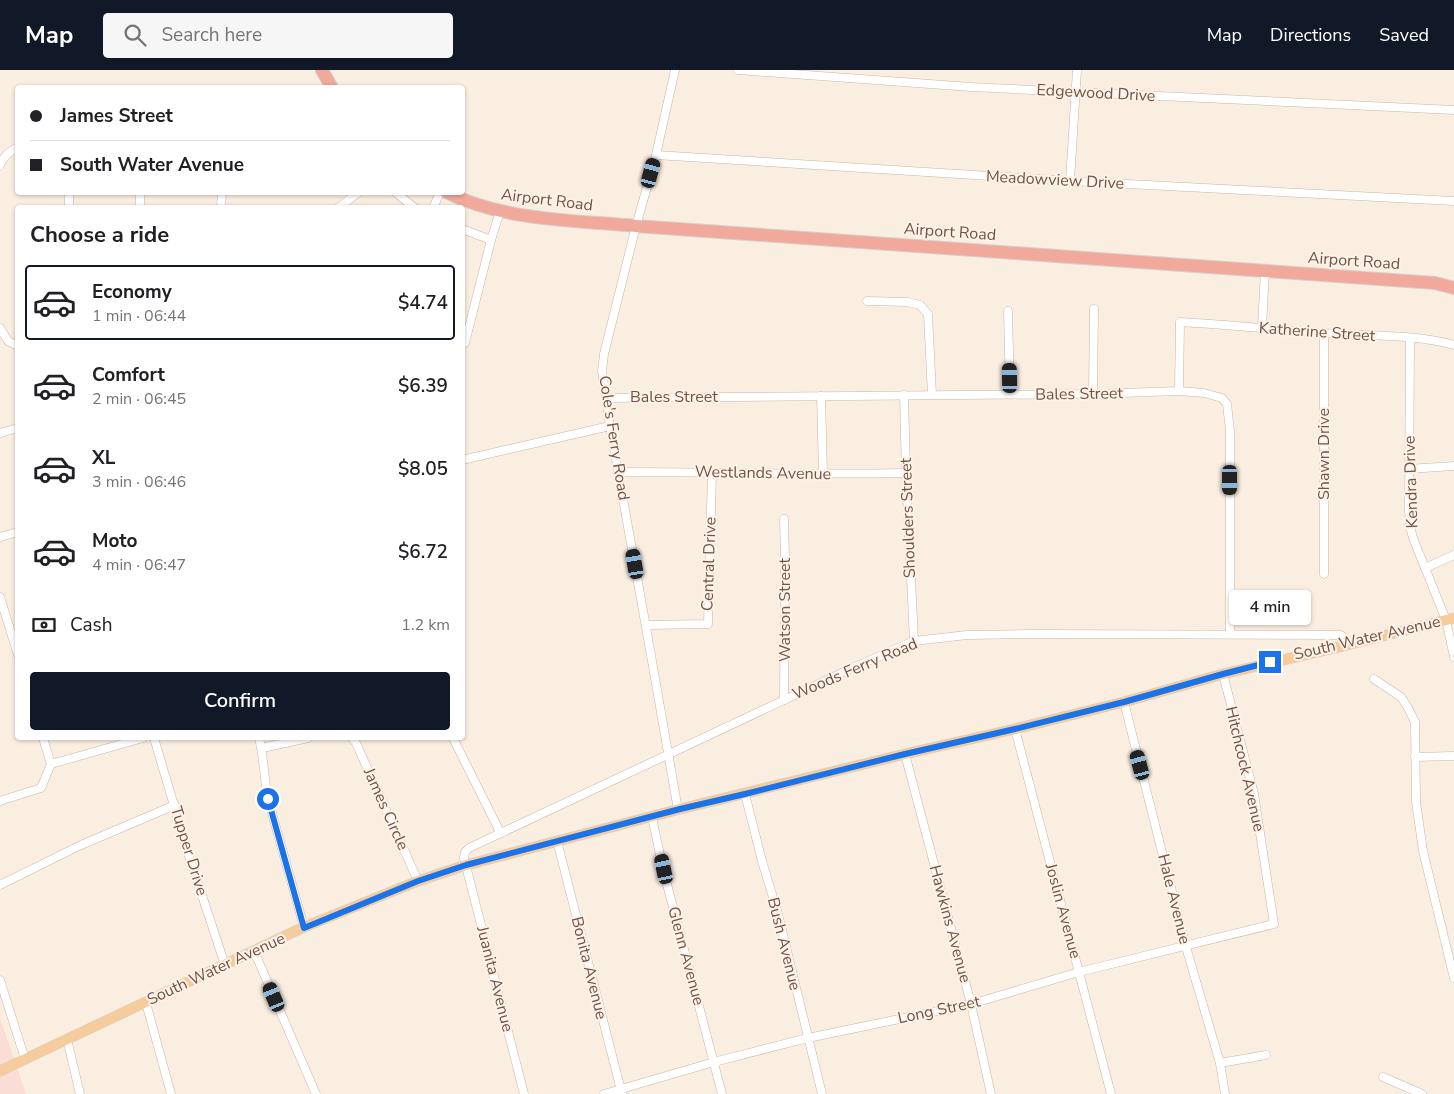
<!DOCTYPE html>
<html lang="en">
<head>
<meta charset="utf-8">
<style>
  :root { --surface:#fff; --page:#f6f6f6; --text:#202124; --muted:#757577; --line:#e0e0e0; --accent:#111827 }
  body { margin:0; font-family:"Nunito Sans",sans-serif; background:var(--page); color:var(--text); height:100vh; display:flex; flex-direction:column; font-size:19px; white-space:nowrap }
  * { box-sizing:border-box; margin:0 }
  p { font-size:16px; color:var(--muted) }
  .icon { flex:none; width:28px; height:28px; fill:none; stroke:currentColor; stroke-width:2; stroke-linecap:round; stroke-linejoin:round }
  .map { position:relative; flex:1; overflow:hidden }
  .sheet { position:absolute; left:15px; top:135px; width:450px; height:535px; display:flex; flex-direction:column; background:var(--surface); border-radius:5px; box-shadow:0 1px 4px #0004 }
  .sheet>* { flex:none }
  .hud { position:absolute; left:15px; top:15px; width:450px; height:110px; border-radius:5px; box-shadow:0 1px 4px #0004; display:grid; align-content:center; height:110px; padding:0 15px; background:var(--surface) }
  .end { position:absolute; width:22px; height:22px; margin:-11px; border:6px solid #1a73e8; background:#fff; box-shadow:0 0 0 2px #fff }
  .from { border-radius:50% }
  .bubble { position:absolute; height:35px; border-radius:5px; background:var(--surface); box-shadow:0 1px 4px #0004; font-size:16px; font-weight:600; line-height:35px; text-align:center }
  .car { position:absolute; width:15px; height:30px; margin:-15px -8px; border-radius:6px; box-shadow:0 0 4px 1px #0007; background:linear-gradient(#222 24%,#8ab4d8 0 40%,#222 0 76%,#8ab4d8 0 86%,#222 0) }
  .hud b { display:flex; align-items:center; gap:18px; height:48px; font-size:19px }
  .hud b+b { border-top:1px solid var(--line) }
  .hud i { width:12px; height:12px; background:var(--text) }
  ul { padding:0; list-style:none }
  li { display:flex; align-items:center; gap:15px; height:75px; margin:0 10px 8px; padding:0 5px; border:2px solid transparent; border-radius:5px }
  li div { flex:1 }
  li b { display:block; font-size:19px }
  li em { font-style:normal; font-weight:600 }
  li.current { border-color:var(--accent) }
  li>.icon { width:45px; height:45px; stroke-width:1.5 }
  h2 { padding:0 15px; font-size:22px; line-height:60px }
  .pay { display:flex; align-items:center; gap:12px; height:55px; padding:0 15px; font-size:19px }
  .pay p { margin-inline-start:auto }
  .cta { display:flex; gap:10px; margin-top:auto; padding:10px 15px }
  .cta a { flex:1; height:58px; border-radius:5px; background:var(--accent); color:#fff; font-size:20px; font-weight:600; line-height:58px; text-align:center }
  header { display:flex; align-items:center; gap:30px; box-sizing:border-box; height:70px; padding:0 25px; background:var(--accent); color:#fff }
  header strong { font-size:24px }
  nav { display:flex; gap:28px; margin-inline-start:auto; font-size:18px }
  .search { width:350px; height:45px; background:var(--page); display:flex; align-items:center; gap:12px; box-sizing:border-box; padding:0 18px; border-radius:5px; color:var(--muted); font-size:19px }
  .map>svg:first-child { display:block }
</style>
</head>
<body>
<header>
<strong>Map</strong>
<div class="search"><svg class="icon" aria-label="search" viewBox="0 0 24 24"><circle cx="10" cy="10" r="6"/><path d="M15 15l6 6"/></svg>Search here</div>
<nav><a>Map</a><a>Directions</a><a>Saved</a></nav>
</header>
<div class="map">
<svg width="1454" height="1024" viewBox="0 0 1454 1024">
  <rect width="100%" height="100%" fill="#faeee1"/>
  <path fill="#faddd5" d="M 0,948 L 26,1024 L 0,1024 Z"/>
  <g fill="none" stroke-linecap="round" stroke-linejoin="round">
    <defs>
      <g id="minor">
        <path d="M 675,0 L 656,85 L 636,156 L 604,284 L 602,301 L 610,356 L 652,591 L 678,740"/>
        <path d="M 738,0 L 971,17 L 1454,40"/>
        <path d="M 656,85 L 1070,111 L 1454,131"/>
        <path d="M 0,95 C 3,87 10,80 18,78"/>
        <path d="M 1070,111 L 1077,0"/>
        <path d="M 69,122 L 69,138"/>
        <path d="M 140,122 L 140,138"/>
        <path d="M 395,122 L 415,138"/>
        <path d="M 221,138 L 222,122"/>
        <path d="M 338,138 L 359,122"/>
        <path d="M 433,138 L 440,122"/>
        <path d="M 462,159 L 491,170"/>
        <path d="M 867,231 L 908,232 L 920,235 L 928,244 L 932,325"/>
        <path d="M 1008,241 L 1010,324"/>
        <path d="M 1262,257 L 1265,201"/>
        <path d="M 0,258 L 8,271 L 18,276"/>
        <path d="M 1324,263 L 1324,504"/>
        <path d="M 1410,268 L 1409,441 L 1410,456 L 1413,468 L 1446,550 L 1454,587"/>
        <path d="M 462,273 L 465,273 L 491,170 L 500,141"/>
        <path d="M 1179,321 L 1180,252 C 1234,255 1287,261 1340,264 C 1377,266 1419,265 1454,275"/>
        <path d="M 1093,324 L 1094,239"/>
        <path d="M 904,325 L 906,403 L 914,571"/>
        <path d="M 821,326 L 823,405"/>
        <path d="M 606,328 L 1093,324 L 1179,321 L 1204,323 L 1222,328 L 1227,334 L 1230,361 L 1230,564"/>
        <path d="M 0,363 L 18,358"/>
        <path d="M 462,390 L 610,356"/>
        <path d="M 1408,399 L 1454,396"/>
        <path d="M 619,402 C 715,402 811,405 906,403"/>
        <path d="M 0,467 L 18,462"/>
        <path d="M 1425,498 L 1454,485"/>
        <path d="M 0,527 L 18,585"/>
        <path d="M 646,555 L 708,554 L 712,402"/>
        <path d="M 1374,609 L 1401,627 L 1407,636 L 1415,652 L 1416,732 L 1423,781 L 1454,908"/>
        <path d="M 784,630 L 785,487 L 784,449"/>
        <path d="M 1124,632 L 1186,877 L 1220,993 L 1225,1024"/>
        <path d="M 1015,659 L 1111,1024"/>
        <path d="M 43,668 L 51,694"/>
        <path d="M 154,668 L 189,786 L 225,895"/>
        <path d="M 259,668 C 264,688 264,709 268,729 L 304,857"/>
        <path d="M 352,668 L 356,673 L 418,811"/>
        <path d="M 453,668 L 500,762"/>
        <path d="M 262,678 L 308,668"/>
        <path d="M 905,684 L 971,934 L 991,1024"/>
        <path d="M 1415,687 L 1454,686"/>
        <path d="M 51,694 L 143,668"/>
        <path d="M 745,724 L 762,791 L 778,844 L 822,1024"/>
        <path d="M 0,731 L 41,718 L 51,694"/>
        <path d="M 652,747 L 663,799 L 722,1024"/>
        <path d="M 557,771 L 622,1024"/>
        <path d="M 0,815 L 81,775 L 175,735"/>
        <path d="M 254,881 L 316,1024"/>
        <path d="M 0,910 L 25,989"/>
        <path d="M 146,933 L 171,1024"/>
        <path d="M 67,969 L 80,1024"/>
        <path d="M 1220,993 L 1266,985"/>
        <path d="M 1383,1007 L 1422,1024"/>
        <path d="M 524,1024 L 464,788 L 465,782 L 469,778 L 848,600 L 914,571 L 967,565 L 1033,564 L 1341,565 L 1347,575"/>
        <path d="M 604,1024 L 714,992 L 808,968 L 971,934 L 1079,902 L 1274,854 L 1254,724 L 1223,604"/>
      </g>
      <path id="major" d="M 0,1001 L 304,857 L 418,811 L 466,795 L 680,739 L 905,684 L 1015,659 L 1124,632 L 1223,604 L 1347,575 L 1454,548"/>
      <g id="highway">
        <path d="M 322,0 L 332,18"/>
        <path d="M 446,122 C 504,151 573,150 636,156 L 1435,213 L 1454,218"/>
      </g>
    </defs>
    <use href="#minor" stroke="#cab5a9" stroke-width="9"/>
    <use href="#major" stroke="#d7cfcc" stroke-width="11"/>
    <use href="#highway" stroke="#d7cfcc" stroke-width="14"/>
    <use href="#minor" stroke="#fff" stroke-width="8"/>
    <use href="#major" stroke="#f6cc9d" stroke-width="10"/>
    <use href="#highway" stroke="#f1a99b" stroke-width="12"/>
  </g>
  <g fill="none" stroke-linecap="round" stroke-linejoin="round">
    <path stroke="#1a73e8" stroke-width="6" d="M 268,729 L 304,858 L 418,811 L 466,795 L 680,739 L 745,724 L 905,684 L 1015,659 L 1124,632 L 1223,604 L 1270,592"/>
  </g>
  <g text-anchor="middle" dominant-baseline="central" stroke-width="4" stroke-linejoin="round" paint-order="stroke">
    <g font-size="16" fill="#70544a" stroke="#fef2e7">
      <text transform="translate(1096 23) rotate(3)">Edgewood Drive</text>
      <text transform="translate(1055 110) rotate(3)">Meadowview Drive</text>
      <text transform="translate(547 130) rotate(7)">Airport Road</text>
      <text transform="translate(950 162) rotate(4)">Airport Road</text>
      <text transform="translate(1354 191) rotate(4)">Airport Road</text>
      <text transform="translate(1317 262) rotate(4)">Katherine Street</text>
      <text transform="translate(1079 324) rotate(-1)">Bales Street</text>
      <text x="674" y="327">Bales Street</text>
      <text transform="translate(614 368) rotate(81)">Cole's Ferry Road</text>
      <text transform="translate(1324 384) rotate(-90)">Shawn Drive</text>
      <text transform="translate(763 403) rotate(1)">Westlands Avenue</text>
      <text transform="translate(1411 412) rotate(-92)">Kendra Drive</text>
      <text transform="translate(908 448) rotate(-92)">Shoulders Street</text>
      <text transform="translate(709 494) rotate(-88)">Central Drive</text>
      <text transform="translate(785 540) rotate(-90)">Watson Street</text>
      <text transform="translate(1367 568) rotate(-13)">South Water Avenue</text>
      <text transform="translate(855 599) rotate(-23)">Woods Ferry Road</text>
      <text transform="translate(1245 699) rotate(77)">Hitchcock Avenue</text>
      <text transform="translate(386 739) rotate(66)">James Circle</text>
      <text transform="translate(189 781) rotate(73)">Tupper Drive</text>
      <text transform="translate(1174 829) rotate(76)">Hale Avenue</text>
      <text transform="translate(1063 841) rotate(75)">Joslin Avenue</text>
      <text transform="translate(950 854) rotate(75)">Hawkins Avenue</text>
      <text transform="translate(784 874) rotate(76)">Bush Avenue</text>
      <text transform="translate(686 886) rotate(75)">Glenn Avenue</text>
      <text transform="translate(589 898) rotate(76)">Bonita Avenue</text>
      <text transform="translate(216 899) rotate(-25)">South Water Avenue</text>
      <text transform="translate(495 909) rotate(76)">Juanita Avenue</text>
      <text transform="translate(939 940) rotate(-12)">Long Street</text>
    </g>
  </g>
</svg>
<i class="end from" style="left:268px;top:729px"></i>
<i class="end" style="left:1270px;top:592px"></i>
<div class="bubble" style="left:1229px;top:520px;width:82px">4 min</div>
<i class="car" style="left:651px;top:103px;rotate:15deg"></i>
<i class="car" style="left:1010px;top:308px;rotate:359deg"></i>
<i class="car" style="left:1230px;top:410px;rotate:180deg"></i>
<i class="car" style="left:635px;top:494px;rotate:350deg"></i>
<i class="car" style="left:1140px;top:695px;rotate:345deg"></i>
<i class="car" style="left:664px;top:799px;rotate:348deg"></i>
<i class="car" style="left:274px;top:927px;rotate:337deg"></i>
<div class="hud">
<b><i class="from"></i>James Street</b>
<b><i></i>South Water Avenue</b>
</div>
<section class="sheet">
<h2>Choose a ride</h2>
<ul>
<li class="current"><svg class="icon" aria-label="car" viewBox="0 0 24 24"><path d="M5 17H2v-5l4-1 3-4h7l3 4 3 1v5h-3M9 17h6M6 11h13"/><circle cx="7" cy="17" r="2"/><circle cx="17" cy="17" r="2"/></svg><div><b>Economy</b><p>1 min · 06:44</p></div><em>$4.74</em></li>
<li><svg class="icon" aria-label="car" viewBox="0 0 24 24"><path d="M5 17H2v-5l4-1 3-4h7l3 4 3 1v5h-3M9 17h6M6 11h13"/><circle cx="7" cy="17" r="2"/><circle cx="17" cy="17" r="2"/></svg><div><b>Comfort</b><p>2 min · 06:45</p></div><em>$6.39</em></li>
<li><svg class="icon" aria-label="car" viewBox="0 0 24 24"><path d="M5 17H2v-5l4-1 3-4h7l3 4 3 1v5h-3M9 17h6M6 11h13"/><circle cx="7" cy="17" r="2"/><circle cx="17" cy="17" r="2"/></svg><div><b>XL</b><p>3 min · 06:46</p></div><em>$8.05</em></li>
<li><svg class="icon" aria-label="car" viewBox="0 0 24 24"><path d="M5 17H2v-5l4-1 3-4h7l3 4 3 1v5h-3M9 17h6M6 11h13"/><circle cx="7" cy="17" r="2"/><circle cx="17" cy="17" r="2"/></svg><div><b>Moto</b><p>4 min · 06:47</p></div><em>$6.72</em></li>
</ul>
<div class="pay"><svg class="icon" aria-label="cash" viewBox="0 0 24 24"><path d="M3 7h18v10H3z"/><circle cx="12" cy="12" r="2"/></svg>Cash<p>1.2 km</p></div>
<div class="cta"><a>Confirm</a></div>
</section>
</div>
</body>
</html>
